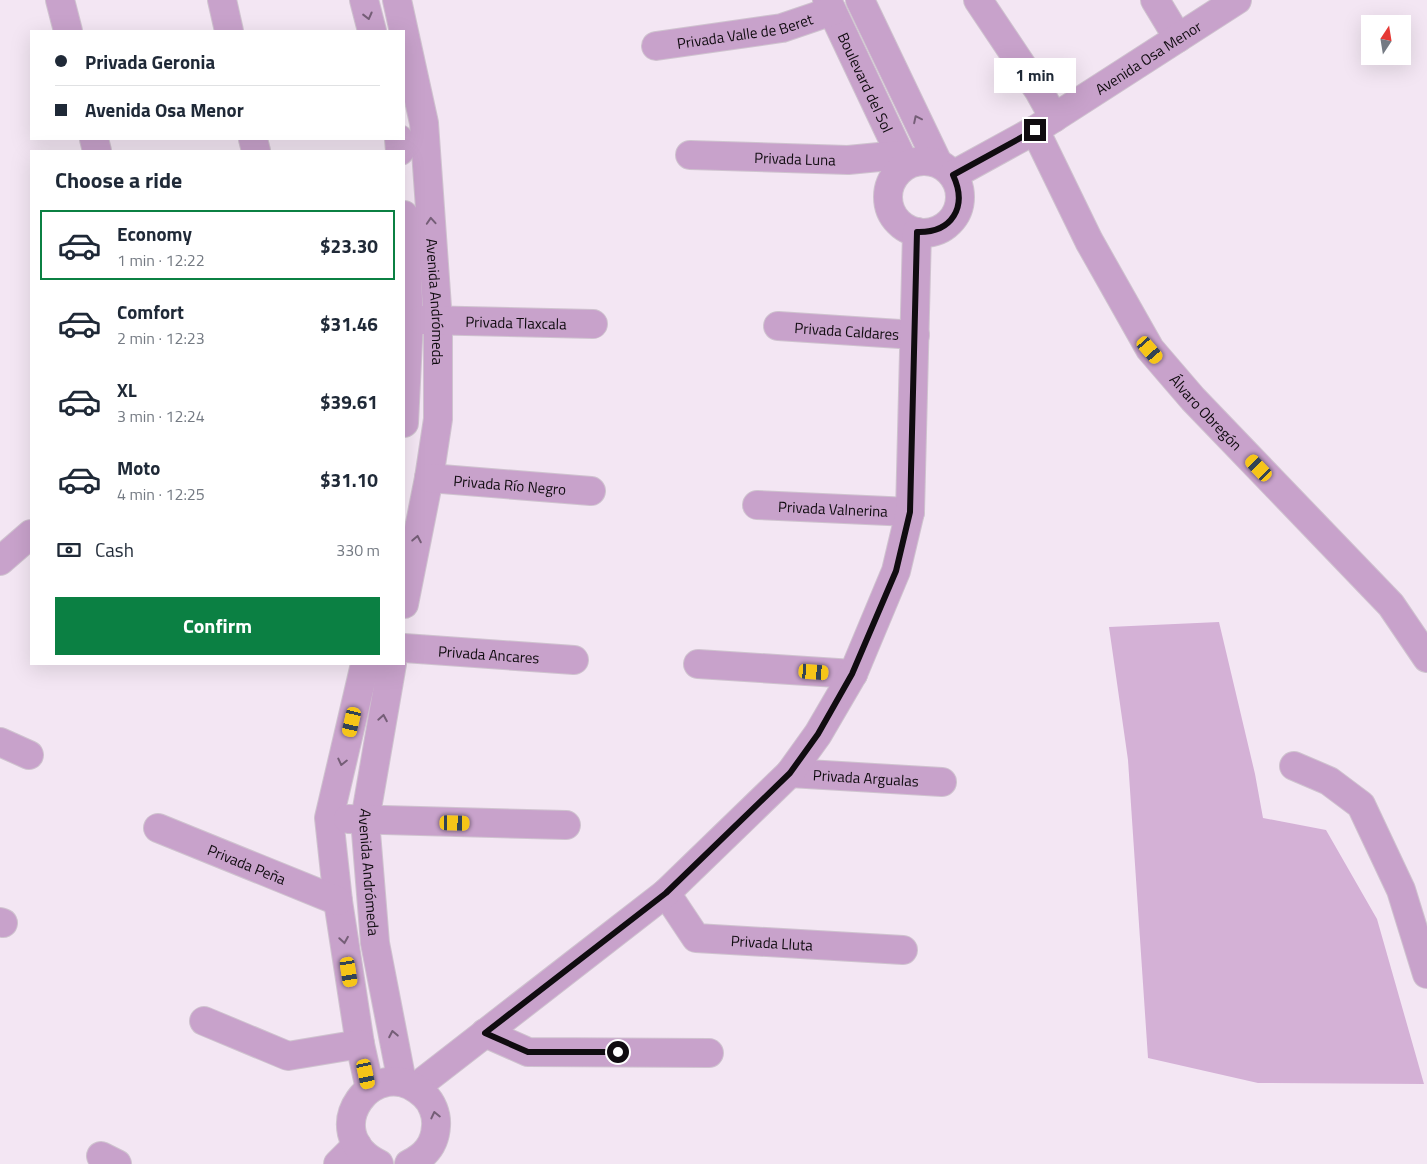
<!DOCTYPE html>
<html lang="en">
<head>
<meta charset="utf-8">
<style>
  :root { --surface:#fff; --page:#f6f6f7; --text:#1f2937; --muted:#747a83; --line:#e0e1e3; --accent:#0b8043 }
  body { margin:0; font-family:"Titillium Web",sans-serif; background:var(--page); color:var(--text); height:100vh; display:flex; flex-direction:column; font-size:19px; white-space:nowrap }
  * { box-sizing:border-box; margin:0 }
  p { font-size:16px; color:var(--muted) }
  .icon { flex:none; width:28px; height:28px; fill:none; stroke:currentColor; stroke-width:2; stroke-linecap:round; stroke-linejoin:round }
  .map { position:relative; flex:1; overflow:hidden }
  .panel { position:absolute; left:30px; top:150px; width:375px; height:515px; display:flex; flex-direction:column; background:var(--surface); border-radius:0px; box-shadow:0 5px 20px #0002 }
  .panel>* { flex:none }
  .hud { position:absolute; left:30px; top:30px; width:375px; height:110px; border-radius:0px; box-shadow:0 5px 20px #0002; display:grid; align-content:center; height:110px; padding:0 25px; background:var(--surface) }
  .needle { width:32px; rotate:12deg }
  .tools { position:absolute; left:1361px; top:15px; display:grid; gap:10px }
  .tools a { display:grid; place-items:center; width:50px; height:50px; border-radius:0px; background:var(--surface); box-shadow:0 5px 20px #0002; font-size:25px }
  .end { position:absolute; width:22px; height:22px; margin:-11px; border:6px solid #100c10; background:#fff; box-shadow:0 0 0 2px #fff }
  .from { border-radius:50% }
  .bubble { position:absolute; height:35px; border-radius:0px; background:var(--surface); box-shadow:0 5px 20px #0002; font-size:16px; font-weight:700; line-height:35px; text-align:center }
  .car { position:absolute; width:15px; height:30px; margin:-15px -8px; border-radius:6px; box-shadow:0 0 4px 1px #0007; background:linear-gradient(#f5c518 24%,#345 0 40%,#f5c518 0 76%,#345 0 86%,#f5c518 0) }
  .hud b { display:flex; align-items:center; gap:18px; height:48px; font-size:19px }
  .hud b+b { border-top:1px solid var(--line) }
  .hud i { width:12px; height:12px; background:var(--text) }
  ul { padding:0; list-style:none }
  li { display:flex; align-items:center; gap:15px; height:70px; margin:0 10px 8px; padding:0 15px; border:2px solid transparent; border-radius:0px }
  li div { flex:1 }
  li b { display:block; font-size:19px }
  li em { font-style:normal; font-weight:700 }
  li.active { border-color:var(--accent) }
  li>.icon { width:45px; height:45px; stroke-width:1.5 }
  h2 { padding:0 25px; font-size:22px; line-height:60px }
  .pay { display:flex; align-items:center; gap:12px; height:55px; padding:0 25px; font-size:19px }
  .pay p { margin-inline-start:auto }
  .cta { display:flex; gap:10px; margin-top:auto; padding:10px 25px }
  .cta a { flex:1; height:58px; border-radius:0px; background:var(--accent); color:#fff; font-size:20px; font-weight:700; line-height:58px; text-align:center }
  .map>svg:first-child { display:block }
</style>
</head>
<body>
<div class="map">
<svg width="1427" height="1164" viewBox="0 0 1427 1164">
  <rect width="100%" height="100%" fill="#f3e6f3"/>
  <path fill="#d4b1d6" d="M 1219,622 L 1255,774 L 1263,818 L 1326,830 L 1377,919 L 1424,1084 L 1258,1083 L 1148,1058 L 1128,760 L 1109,627 Z"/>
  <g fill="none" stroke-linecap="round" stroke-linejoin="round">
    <defs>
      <g id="minor">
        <path d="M 60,0 L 68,31"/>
        <path d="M 222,0 L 229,31"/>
        <path d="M 364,0 L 372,31"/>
        <path id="s1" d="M 397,0 L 424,123 L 438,321 L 438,419 L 429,478 L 404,604"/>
        <path id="s2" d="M 827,0 L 905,165"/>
        <path d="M 860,0 L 938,163"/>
        <path d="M 978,0 L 1039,91 L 1054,118"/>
        <path d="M 1155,0 L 1178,38"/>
        <path id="s3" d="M 656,46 L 782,28 L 832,11"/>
        <path id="s4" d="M 1035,130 L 1089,241 L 1150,349 L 1193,399 L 1391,605 L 1427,658"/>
        <path d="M 94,139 L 97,151"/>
        <path d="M 253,139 L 256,151"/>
        <path d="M 399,139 L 400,151"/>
        <path id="s5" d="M 690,155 L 848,160 L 900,155"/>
        <circle cx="924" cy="197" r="36"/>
        <path id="s6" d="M 953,175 L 1035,130 L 1237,0"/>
        <path d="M 404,215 L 409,320 L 404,423"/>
        <path id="s7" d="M 421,320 L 593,324"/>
        <path id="s8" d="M 778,326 L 915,335"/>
        <path id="s9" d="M 429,478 L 591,491"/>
        <path id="s10" d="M 757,505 L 910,512"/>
        <path d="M 0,561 L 31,534"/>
        <path id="s11" d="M 404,648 L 574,660"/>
        <path d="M 365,664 L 329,818 L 338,901 L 360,1044 L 370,1089"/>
        <path id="s12" d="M 392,664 L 365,820 L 375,943 L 402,1082"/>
        <path d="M 698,664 L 853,674"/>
        <path d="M 0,742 L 29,755"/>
        <path d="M 1294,766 L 1329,781 L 1361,805 L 1401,890 L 1427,974"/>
        <path id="s13" d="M 790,773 L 942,782"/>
        <path d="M 348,819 L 566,825"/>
        <path id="s14" d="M 158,828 L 338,901"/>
        <path id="s15" d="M 666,893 L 696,938 L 903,950"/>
        <path d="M 0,922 L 3,923"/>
        <path d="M 204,1021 L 288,1056 L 360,1044"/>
        <path d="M 485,1033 L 528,1052 L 709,1053"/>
        <path d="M 416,1087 L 666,893 L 790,773 L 818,734 L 853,674 L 896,571 L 910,512 L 917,232"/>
        <path d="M 101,1156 L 117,1164"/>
        <path d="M 338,1164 L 357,1145"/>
        <path d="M 379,1164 C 314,1132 376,1049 424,1095 C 432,1102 437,1115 436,1126 C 435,1145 425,1156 409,1164"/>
      </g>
    </defs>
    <use href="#minor" stroke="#cfc3cf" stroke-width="30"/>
    <use href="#minor" stroke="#c8a2cb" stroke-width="28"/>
  </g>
  <defs><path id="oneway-chevron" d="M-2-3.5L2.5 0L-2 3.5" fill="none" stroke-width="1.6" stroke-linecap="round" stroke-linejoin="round" transform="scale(1.25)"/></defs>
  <g stroke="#755e77">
    <use href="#oneway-chevron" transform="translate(368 16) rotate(76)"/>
    <use href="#oneway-chevron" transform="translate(917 119) rotate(-116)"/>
    <use href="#oneway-chevron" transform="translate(431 221) rotate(-94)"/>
    <use href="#oneway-chevron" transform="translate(417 539) rotate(-79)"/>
    <use href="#oneway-chevron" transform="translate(383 718) rotate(-80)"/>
    <use href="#oneway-chevron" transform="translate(342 762) rotate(103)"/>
    <use href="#oneway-chevron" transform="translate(344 940) rotate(81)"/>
    <use href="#oneway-chevron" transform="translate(393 1034) rotate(-101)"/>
    <use href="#oneway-chevron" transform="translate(435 1115) rotate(-103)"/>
  </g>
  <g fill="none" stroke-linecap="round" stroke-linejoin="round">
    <path stroke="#100c10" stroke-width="6" d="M 618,1052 L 528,1052 L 485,1033 L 666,893 L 790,773 L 818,734 L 852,674 L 896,571 L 910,512 L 917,232 C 952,233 968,207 953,175 L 1035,130"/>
  </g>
  <g text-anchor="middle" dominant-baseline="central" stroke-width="4.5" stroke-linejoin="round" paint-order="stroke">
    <g font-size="15" fill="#100c10" stroke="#fff">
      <text stroke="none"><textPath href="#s3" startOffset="90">Privada Valle de Beret</textPath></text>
      <text stroke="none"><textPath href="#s6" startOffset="228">Avenida Osa Menor</textPath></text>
      <text stroke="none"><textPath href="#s2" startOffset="91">Boulevard del Sol</textPath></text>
      <text stroke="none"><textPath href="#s5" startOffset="105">Privada Luna</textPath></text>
      <text stroke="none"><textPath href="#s1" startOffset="305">Avenida Andrómeda</textPath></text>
      <text stroke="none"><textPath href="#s7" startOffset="95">Privada Tlaxcala</textPath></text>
      <text stroke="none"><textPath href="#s8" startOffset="69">Privada Caldares</textPath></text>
      <text stroke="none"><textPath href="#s4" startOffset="332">Álvaro Obregón</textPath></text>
      <text stroke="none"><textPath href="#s9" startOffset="81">Privada Río Negro</textPath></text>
      <text stroke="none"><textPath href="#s10" startOffset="76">Privada Valnerina</textPath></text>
      <text stroke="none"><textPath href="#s11" startOffset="85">Privada Ancares</textPath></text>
      <text stroke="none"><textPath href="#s13" startOffset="76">Privada Argualas</textPath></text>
      <text stroke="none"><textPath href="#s14" startOffset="96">Privada Peña</textPath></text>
      <text stroke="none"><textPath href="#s12" startOffset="211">Avenida Andrómeda</textPath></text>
      <text stroke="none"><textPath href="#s15" startOffset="130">Privada Lluta</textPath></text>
    </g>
  </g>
</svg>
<div class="tools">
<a><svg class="needle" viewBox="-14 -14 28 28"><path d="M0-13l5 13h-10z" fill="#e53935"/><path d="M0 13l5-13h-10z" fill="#747a83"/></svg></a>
</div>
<i class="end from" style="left:618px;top:1052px"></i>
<i class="end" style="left:1035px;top:130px"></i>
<div class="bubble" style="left:994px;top:58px;width:82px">1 min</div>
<i class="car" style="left:1150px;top:350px;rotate:139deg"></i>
<i class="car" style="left:1259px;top:468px;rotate:316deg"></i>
<i class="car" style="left:814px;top:672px;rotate:94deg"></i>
<i class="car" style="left:352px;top:722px;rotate:193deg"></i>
<i class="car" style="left:455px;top:823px;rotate:91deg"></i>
<i class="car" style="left:349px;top:972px;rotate:171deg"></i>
<i class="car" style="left:366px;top:1074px;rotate:168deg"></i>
<div class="hud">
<b><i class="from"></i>Privada Geronia</b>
<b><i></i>Avenida Osa Menor</b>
</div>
<section class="panel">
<h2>Choose a ride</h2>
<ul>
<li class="active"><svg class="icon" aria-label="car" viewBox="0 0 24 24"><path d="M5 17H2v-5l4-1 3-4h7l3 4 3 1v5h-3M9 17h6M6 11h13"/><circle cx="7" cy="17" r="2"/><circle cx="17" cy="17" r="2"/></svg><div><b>Economy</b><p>1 min · 12:22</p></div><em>$23.30</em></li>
<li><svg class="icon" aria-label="car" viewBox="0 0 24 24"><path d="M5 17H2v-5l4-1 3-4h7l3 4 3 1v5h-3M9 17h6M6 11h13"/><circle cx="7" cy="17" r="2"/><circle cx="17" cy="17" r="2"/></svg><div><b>Comfort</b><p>2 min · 12:23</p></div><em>$31.46</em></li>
<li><svg class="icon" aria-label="car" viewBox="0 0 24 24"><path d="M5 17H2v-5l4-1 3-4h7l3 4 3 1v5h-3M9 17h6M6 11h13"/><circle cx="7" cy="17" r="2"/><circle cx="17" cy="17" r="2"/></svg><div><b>XL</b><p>3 min · 12:24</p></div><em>$39.61</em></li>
<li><svg class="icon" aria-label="car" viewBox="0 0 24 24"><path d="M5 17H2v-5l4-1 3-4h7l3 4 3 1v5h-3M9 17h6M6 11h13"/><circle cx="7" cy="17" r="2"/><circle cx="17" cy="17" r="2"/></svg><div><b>Moto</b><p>4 min · 12:25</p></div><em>$31.10</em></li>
</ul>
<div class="pay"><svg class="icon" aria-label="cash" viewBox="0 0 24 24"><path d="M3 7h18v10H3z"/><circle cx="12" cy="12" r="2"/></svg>Cash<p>330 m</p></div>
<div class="cta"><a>Confirm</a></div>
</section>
</div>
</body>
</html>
